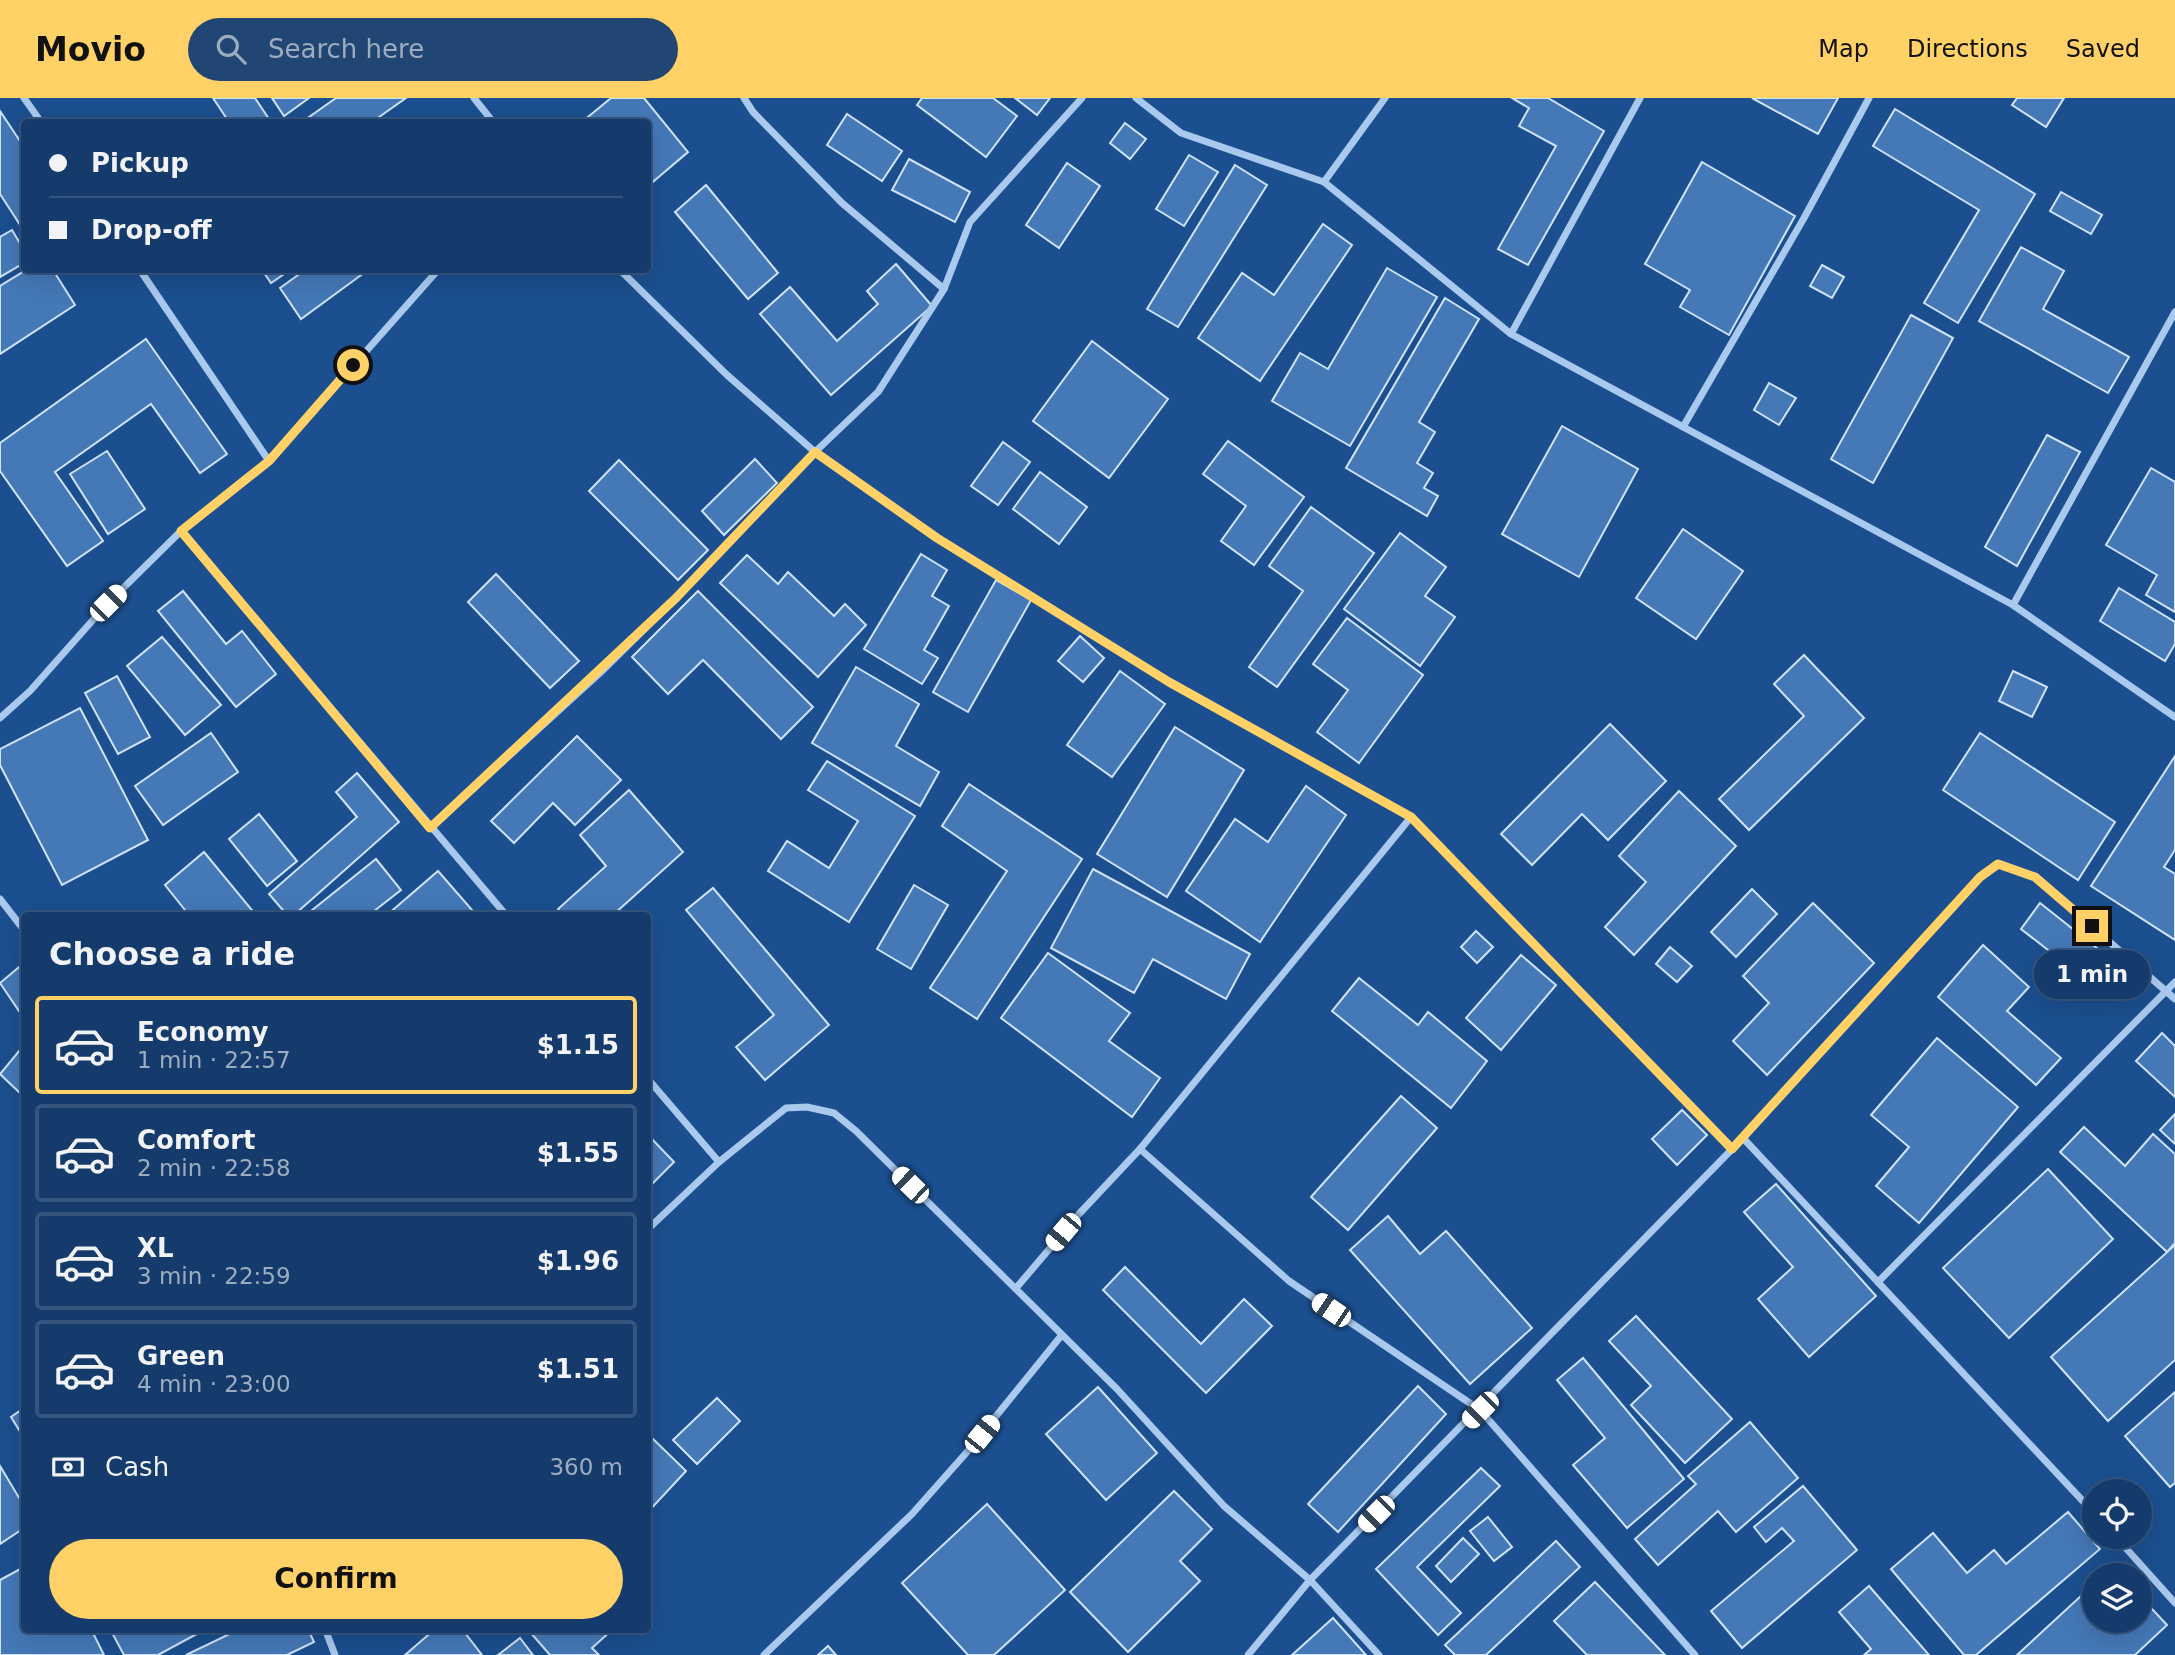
<!DOCTYPE html>
<html lang="en">
<head>
<meta charset="utf-8">
<style>
  :root { --surface:#143b6b; --page:#214673; --text:#f1f3f6; --muted:#9dadc1; --line:#33557e; --accent:#ffd166 }
  body { margin:0; font-family:"DejaVu Sans",sans-serif; background:var(--page); color:var(--text); height:100vh; display:flex; flex-direction:column; font-size:26px; white-space:nowrap }
  * { box-sizing:border-box; margin:0 }
  p { font-size:23px; color:var(--muted) }
  .icon { flex:none; width:38px; height:38px; fill:none; stroke:currentColor; stroke-width:2; stroke-linecap:round; stroke-linejoin:round }
  .map { position:relative; flex:1; overflow:hidden }
  .details { position:absolute; left:21px; top:814px; width:630px; height:721px; display:flex; flex-direction:column; background:var(--surface); border-radius:7px; box-shadow:0 7px 28px #0002,0 0 0 2px var(--line) }
  .details>* { flex:none }
  .hud { position:absolute; left:21px; top:21px; width:630px; height:154px; border-radius:7px; box-shadow:0 7px 28px #0002,0 0 0 2px var(--line); display:grid; align-content:center; height:154px; padding:0 28px; background:var(--surface) }
  .controls { position:absolute; left:2082px; top:1381px; display:grid; gap:14px }
  .controls a { display:grid; place-items:center; width:70px; height:70px; border-radius:50%; background:var(--surface); box-shadow:0 7px 28px #0002,0 0 0 2px var(--line); font-size:35px }
  .end { position:absolute; width:32px; height:32px; margin:-16px; border:9px solid #ffd166; background:#111; box-shadow:0 0 0 4px #111 }
  .from { border-radius:50% }
  .bubble { position:absolute; height:49px; border-radius:24px; background:var(--surface); box-shadow:0 7px 28px #0002,0 0 0 2px var(--line); font-size:23px; font-weight:600; line-height:49px; text-align:center }
  .car { position:absolute; width:21px; height:42px; margin:-21px -10px; border-radius:9px; box-shadow:0 0 5px 2px #0007; background:linear-gradient(#fff 24%,#345 0 40%,#fff 0 76%,#345 0 86%,#fff 0) }
  .hud b { display:flex; align-items:center; gap:24px; height:66px; font-size:26px }
  .hud b+b { border-top:2px solid var(--line) }
  .hud i { width:18px; height:18px; background:var(--text) }
  ul { padding:0; list-style:none }
  li { display:flex; align-items:center; gap:21px; height:98px; margin:0 14px 10px; padding:0 14px; border:4px solid var(--line); border-radius:7px }
  li div { flex:1 }
  li b { display:block; font-size:26px }
  li em { font-style:normal; font-weight:600 }
  li.active { border-color:var(--accent) }
  li>.icon { width:63px; height:63px; stroke-width:1.5 }
  h2 { padding:0 28px; font-size:32px; line-height:84px }
  .pay { display:flex; align-items:center; gap:18px; height:77px; padding:0 28px; font-size:26px }
  .pay p { margin-inline-start:auto }
  .button { display:flex; gap:14px; margin-top:auto; padding:14px 28px }
  .button a { flex:1; height:80px; border-radius:42px; background:var(--accent); color:#111; font-size:28px; font-weight:600; line-height:80px; text-align:center }
  header { display:flex; align-items:center; gap:42px; box-sizing:border-box; height:98px; padding:0 35px; background:var(--accent); color:#111 }
  header strong { font-size:33px }
  nav { display:flex; gap:38px; margin-inline-start:auto; font-size:24px }
  .search { width:490px; height:63px; background:var(--page); display:flex; align-items:center; gap:18px; box-sizing:border-box; padding:0 24px; border-radius:38px; color:var(--muted); font-size:26px }
  .map>svg:first-child { display:block }
</style>
</head>
<body>
<header>
<strong>Movio</strong>
<div class="search"><svg class="icon" aria-label="search" viewBox="0 0 24 24"><circle cx="10" cy="10" r="6"/><path d="M15 15l6 6"/></svg>Search here</div>
<nav><a>Map</a><a>Directions</a><a>Saved</a></nav>
</header>
<div class="map">
<svg width="2175" height="1557" viewBox="0 0 2175 1557">
  <rect width="100%" height="100%" fill="#1b4f8f"/>
  <g fill="#4478b7" stroke="#cfe3fa" stroke-width="2">
    <path d="M 213,0 L 255,0 L 271,24 L 229,24 Z"/>
    <path d="M 272,0 L 309,0 L 284,18 Z"/>
    <path d="M 336,0 L 406,0 L 372,24 L 302,24 Z"/>
    <path d="M 611,0 L 644,0 L 688,54 L 648,88 L 648,24 L 592,24 L 588,19 Z"/>
    <path d="M 922,0 L 993,0 L 1017,18 L 986,59 L 917,7 Z"/>
    <path d="M 1015,0 L 1050,0 L 1037,17 Z"/>
    <path d="M 1512,0 L 1548,0 L 1604,33 L 1528,167 L 1498,151 L 1556,48 L 1519,28 L 1529,10 Z"/>
    <path d="M 1752,0 L 1838,0 L 1818,36 Z"/>
    <path d="M 2017,0 L 2064,0 L 2046,29 L 2012,7 Z"/>
    <path d="M 1895,11 L 2035,96 L 1958,225 L 1924,205 L 1979,112 L 1873,48 Z"/>
    <path d="M 0,13 L 24,49 L 24,133 L 0,96 Z"/>
    <path d="M 847,16 L 902,53 L 882,83 L 827,47 Z"/>
    <path d="M 1125,25 L 1146,41 L 1130,61 L 1110,45 Z"/>
    <path d="M 1189,57 L 1218,74 L 1184,128 L 1156,111 Z"/>
    <path d="M 909,61 L 970,94 L 955,124 L 892,92 Z"/>
    <path d="M 1702,64 L 1795,118 L 1729,237 L 1680,209 L 1690,192 L 1645,166 Z"/>
    <path d="M 1067,65 L 1100,88 L 1059,150 L 1026,127 Z"/>
    <path d="M 1235,67 L 1267,87 L 1178,229 L 1147,211 Z"/>
    <path d="M 706,87 L 778,175 L 748,201 L 675,114 Z"/>
    <path d="M 2061,94 L 2102,117 L 2091,136 L 2050,113 Z"/>
    <path d="M 1323,126 L 1352,147 L 1260,283 L 1198,240 L 1242,175 L 1274,197 Z"/>
    <path d="M 12,132 L 24,152 L 24,165 L 0,179 L 0,139 Z"/>
    <path d="M 2021,149 L 2064,173 L 2043,211 L 2129,259 L 2108,295 L 1979,223 Z"/>
    <path d="M 896,166 L 932,208 L 831,297 L 760,216 L 790,189 L 837,243 L 878,206 L 867,193 Z"/>
    <path d="M 1822,167 L 1844,179 L 1832,200 L 1810,188 Z"/>
    <path d="M 1387,170 L 1437,199 L 1350,348 L 1272,303 L 1300,255 L 1328,271 Z"/>
    <path d="M 26,172 L 53,172 L 75,207 L 0,256 L 0,188 Z"/>
    <path d="M 262,172 L 290,172 L 271,185 Z"/>
    <path d="M 305,172 L 368,172 L 301,221 L 280,190 Z"/>
    <path d="M 1445,200 L 1479,221 L 1419,324 L 1435,334 L 1417,365 L 1433,375 L 1424,390 L 1438,398 L 1427,418 L 1346,370 Z"/>
    <path d="M 1911,217 L 1953,240 L 1873,385 L 1831,361 Z"/>
    <path d="M 146,241 L 227,356 L 200,375 L 151,306 L 55,374 L 103,443 L 67,468 L 0,373 L 0,345 Z"/>
    <path d="M 1092,243 L 1168,301 L 1109,380 L 1033,323 Z"/>
    <path d="M 1769,285 L 1796,300 L 1779,327 L 1754,312 Z"/>
    <path d="M 1562,328 L 1638,371 L 1579,479 L 1502,436 Z"/>
    <path d="M 2047,337 L 2080,354 L 2017,468 L 1985,449 Z"/>
    <path d="M 1228,343 L 1304,399 L 1254,467 L 1221,443 L 1246,408 L 1203,376 Z"/>
    <path d="M 1003,344 L 1030,364 L 998,407 L 971,388 Z"/>
    <path d="M 107,353 L 145,411 L 108,436 L 70,376 Z"/>
    <path d="M 755,361 L 777,385 L 724,437 L 702,413 Z"/>
    <path d="M 619,362 L 708,452 L 678,482 L 589,393 Z"/>
    <path d="M 2151,370 L 2175,384 L 2175,514 L 2146,497 L 2157,477 L 2106,447 Z"/>
    <path d="M 1040,374 L 1087,409 L 1059,446 L 1013,411 Z"/>
    <path d="M 1311,409 L 1374,455 L 1277,589 L 1249,569 L 1303,493 L 1269,468 Z"/>
    <path d="M 1683,431 L 1743,473 L 1696,541 L 1636,500 Z"/>
    <path d="M 1400,435 L 1446,469 L 1425,498 L 1455,519 L 1420,568 L 1344,511 Z"/>
    <path d="M 921,456 L 947,472 L 932,498 L 949,508 L 924,552 L 938,560 L 922,586 L 864,551 Z"/>
    <path d="M 747,457 L 778,486 L 788,474 L 834,518 L 845,506 L 866,527 L 818,579 L 720,485 Z"/>
    <path d="M 496,476 L 579,563 L 550,590 L 468,504 Z"/>
    <path d="M 996,482 L 1031,502 L 968,614 L 933,594 Z"/>
    <path d="M 2119,490 L 2175,524 L 2175,546 L 2165,563 L 2100,523 Z"/>
    <path d="M 183,493 L 226,546 L 242,533 L 276,576 L 236,609 L 158,513 Z"/>
    <path d="M 698,493 L 813,609 L 781,641 L 703,562 L 668,596 L 632,559 Z"/>
    <path d="M 1347,520 L 1423,577 L 1359,665 L 1317,634 L 1348,592 L 1313,566 Z"/>
    <path d="M 1080,538 L 1104,560 L 1083,584 L 1058,563 Z"/>
    <path d="M 162,539 L 221,607 L 185,637 L 127,568 Z"/>
    <path d="M 1804,557 L 1864,620 L 1749,732 L 1719,701 L 1804,618 L 1774,586 Z"/>
    <path d="M 856,569 L 919,606 L 896,648 L 939,674 L 920,708 L 812,645 Z"/>
    <path d="M 1120,573 L 1165,606 L 1112,679 L 1067,647 Z"/>
    <path d="M 2013,573 L 2047,589 L 2032,619 L 1999,603 Z"/>
    <path d="M 117,578 L 150,639 L 118,656 L 85,595 Z"/>
    <path d="M 80,610 L 148,742 L 62,787 L 0,667 L 0,651 Z"/>
    <path d="M 1610,626 L 1666,683 L 1608,742 L 1582,716 L 1532,767 L 1501,736 Z"/>
    <path d="M 1175,629 L 1244,672 L 1167,799 L 1097,756 Z"/>
    <path d="M 211,635 L 238,674 L 163,727 L 135,688 Z"/>
    <path d="M 1980,635 L 2115,724 L 2078,782 L 1943,692 Z"/>
    <path d="M 577,638 L 621,682 L 575,727 L 553,705 L 514,745 L 491,723 Z"/>
    <path d="M 2175,658 L 2175,752 L 2164,769 L 2175,776 L 2175,842 L 2091,788 Z"/>
    <path d="M 827,663 L 915,718 L 849,824 L 768,773 L 787,743 L 829,770 L 858,723 L 808,692 Z"/>
    <path d="M 357,675 L 399,724 L 294,817 L 287,817 L 269,796 L 357,719 L 336,694 Z"/>
    <path d="M 969,686 L 1082,761 L 977,921 L 930,890 L 1007,773 L 942,728 Z"/>
    <path d="M 1306,688 L 1346,717 L 1260,844 L 1186,793 L 1235,721 L 1268,744 Z"/>
    <path d="M 629,692 L 683,754 L 613,817 L 563,817 L 558,811 L 606,768 L 580,737 Z"/>
    <path d="M 1679,693 L 1736,748 L 1634,857 L 1605,829 L 1646,784 L 1619,758 Z"/>
    <path d="M 259,716 L 297,763 L 267,788 L 229,741 Z"/>
    <path d="M 204,754 L 256,817 L 189,817 L 165,787 Z"/>
    <path d="M 376,761 L 401,792 L 369,817 L 306,817 Z"/>
    <path d="M 1093,771 L 1250,856 L 1226,901 L 1153,861 L 1134,895 L 1051,850 Z"/>
    <path d="M 438,773 L 473,813 L 468,817 L 387,817 Z"/>
    <path d="M 914,787 L 948,807 L 911,871 L 877,851 Z"/>
    <path d="M 713,790 L 829,927 L 765,982 L 736,949 L 774,917 L 686,812 Z"/>
    <path d="M 1752,791 L 1777,816 L 1736,859 L 1711,834 Z"/>
    <path d="M 1813,805 L 1874,865 L 1767,977 L 1733,943 L 1769,905 L 1743,878 Z"/>
    <path d="M 2040,805 L 2127,874 L 2107,898 L 2021,831 Z"/>
    <path d="M 1476,833 L 1493,849 L 1477,865 L 1461,849 Z"/>
    <path d="M 1983,847 L 2029,889 L 2007,913 L 2061,960 L 2036,987 L 1938,899 Z"/>
    <path d="M 1670,849 L 1692,868 L 1677,884 L 1656,866 Z"/>
    <path d="M 1048,855 L 1130,915 L 1109,943 L 1160,980 L 1132,1019 L 1001,920 Z"/>
    <path d="M 1521,857 L 1556,887 L 1501,952 L 1466,920 Z"/>
    <path d="M 24,865 L 24,909 L 19,913 L 0,885 Z"/>
    <path d="M 1359,880 L 1418,927 L 1428,914 L 1487,963 L 1451,1010 L 1332,913 Z"/>
    <path d="M 2162,935 L 2175,948 L 2175,999 L 2136,963 Z"/>
    <path d="M 1937,940 L 2018,1009 L 1919,1125 L 1876,1088 L 1909,1049 L 1871,1017 Z"/>
    <path d="M 24,947 L 24,999 L 0,976 Z"/>
    <path d="M 1401,998 L 1437,1030 L 1348,1132 L 1311,1099 Z"/>
    <path d="M 1682,1012 L 1707,1037 L 1677,1067 L 1652,1041 Z"/>
    <path d="M 2175,1016 L 2175,1046 L 2160,1032 Z"/>
    <path d="M 2084,1029 L 2125,1068 L 2153,1036 L 2175,1056 L 2175,1145 L 2167,1154 L 2060,1054 Z"/>
    <path d="M 648,1037 L 674,1064 L 648,1090 Z"/>
    <path d="M 2048,1071 L 2113,1141 L 2009,1240 L 1943,1170 Z"/>
    <path d="M 1776,1086 L 1876,1198 L 1809,1259 L 1758,1201 L 1793,1169 L 1744,1114 Z"/>
    <path d="M 1388,1118 L 1420,1156 L 1446,1133 L 1532,1230 L 1470,1286 L 1350,1152 Z"/>
    <path d="M 2175,1147 L 2175,1262 L 2108,1323 L 2051,1259 Z"/>
    <path d="M 1125,1169 L 1201,1246 L 1244,1201 L 1272,1228 L 1206,1295 L 1103,1192 Z"/>
    <path d="M 1636,1218 L 1732,1321 L 1685,1365 L 1631,1307 L 1651,1288 L 1609,1243 Z"/>
    <path d="M 1583,1260 L 1684,1381 L 1627,1430 L 1573,1367 L 1605,1340 L 1557,1282 Z"/>
    <path d="M 1418,1288 L 1446,1316 L 1338,1434 L 1308,1406 Z"/>
    <path d="M 1098,1289 L 1157,1355 L 1106,1402 L 1046,1336 Z"/>
    <path d="M 2175,1294 L 2175,1385 L 2170,1389 L 2125,1338 Z"/>
    <path d="M 717,1300 L 740,1323 L 697,1366 L 673,1342 Z"/>
    <path d="M 24,1310 L 24,1340 L 11,1319 Z"/>
    <path d="M 1750,1324 L 1798,1380 L 1736,1434 L 1718,1413 L 1658,1467 L 1635,1441 L 1696,1386 L 1688,1378 Z"/>
    <path d="M 648,1336 L 686,1373 L 648,1414 Z"/>
    <path d="M 0,1368 L 24,1408 L 24,1430 L 0,1446 Z"/>
    <path d="M 1481,1370 L 1500,1388 L 1417,1469 L 1461,1515 L 1438,1537 L 1376,1471 Z"/>
    <path d="M 1803,1388 L 1857,1452 L 1742,1550 L 1711,1513 L 1794,1443 L 1782,1430 L 1766,1444 L 1754,1429 Z"/>
    <path d="M 1174,1393 L 1212,1431 L 1180,1463 L 1200,1483 L 1128,1554 L 1070,1494 Z"/>
    <path d="M 987,1406 L 1065,1492 L 994,1557 L 968,1557 L 902,1485 Z"/>
    <path d="M 2068,1414 L 2100,1451 L 1976,1557 L 1964,1557 L 1891,1471 L 1933,1435 L 1967,1475 L 1994,1452 L 2006,1466 Z"/>
    <path d="M 1488,1419 L 1512,1449 L 1494,1463 L 1470,1433 Z"/>
    <path d="M 1463,1440 L 1479,1456 L 1451,1484 L 1436,1468 Z"/>
    <path d="M 1556,1443 L 1580,1469 L 1486,1557 L 1455,1557 L 1445,1547 Z"/>
    <path d="M 2113,1468 L 2121,1477 L 2104,1477 Z"/>
    <path d="M 24,1469 L 24,1531 L 91,1531 L 104,1557 L 0,1557 L 0,1482 Z"/>
    <path d="M 1595,1484 L 1665,1557 L 1587,1557 L 1554,1523 Z"/>
    <path d="M 2095,1485 L 2095,1522 L 2140,1522 L 2140,1498 L 2167,1527 L 2135,1557 L 2017,1557 Z"/>
    <path d="M 1869,1488 L 1929,1557 L 1864,1557 L 1871,1551 L 1839,1514 Z"/>
    <path d="M 1333,1520 L 1366,1557 L 1292,1557 Z"/>
    <path d="M 110,1531 L 206,1531 L 158,1557 L 124,1557 Z"/>
    <path d="M 240,1531 L 308,1531 L 314,1544 L 287,1557 L 186,1557 Z"/>
    <path d="M 462,1531 L 482,1557 L 405,1557 L 435,1531 Z"/>
    <path d="M 533,1531 L 613,1531 L 592,1550 L 599,1557 L 550,1557 L 530,1534 Z"/>
    <path d="M 520,1540 L 533,1557 L 498,1557 Z"/>
    <path d="M 828,1548 L 836,1557 L 818,1557 Z"/>
  </g>
  <g fill="none" stroke-linecap="round" stroke-linejoin="round">
    <g stroke="#a9c9ee" stroke-width="7">
      <path d="M 24,0 L 41,24"/>
      <path d="M 474,0 L 493,24"/>
      <path d="M 744,0 L 753,14 L 842,105 L 944,191"/>
      <path d="M 1136,0 L 1181,35 L 1324,84 L 1511,236 L 2013,507 L 2175,619"/>
      <path d="M 1324,84 L 1385,0"/>
      <path d="M 140,172 L 269,363"/>
      <path d="M 620,172 L 727,277 L 815,354 L 937,440 L 1169,584 L 1411,719 L 1732,1051"/>
      <path d="M 1511,236 L 1640,0"/>
      <path d="M 1683,329 L 1804,120 L 1869,0"/>
      <path d="M 181,433 L 506,817"/>
      <path d="M 2013,507 L 2175,214"/>
      <path d="M 0,620 L 30,593 L 108,505 L 181,433 L 269,363 L 438,172"/>
      <path d="M 430,730 L 601,574 L 676,500 L 815,354 L 878,294 L 944,191 L 970,124 L 1082,0"/>
      <path d="M 0,801 L 24,832"/>
      <path d="M 648,981 L 719,1064"/>
      <path d="M 1743,1040 L 2095,1416"/>
      <path d="M 1140,1051 L 1289,1183 L 1480,1312 L 1695,1557"/>
      <path d="M 648,1131 L 719,1064 L 786,1010 L 807,1009 L 834,1015 L 856,1033 L 1117,1291 L 1224,1408 L 1310,1482 L 1379,1557"/>
      <path d="M 1878,1184 L 2175,884"/>
      <path d="M 1017,1189 L 1079,1116 L 1140,1051 L 1411,719"/>
      <path d="M 2115,1438 L 2175,1505"/>
      <path d="M 325,1531 L 335,1557"/>
      <path d="M 764,1557 L 912,1416 L 967,1354 L 1061,1238"/>
      <path d="M 1248,1557 L 1310,1482 L 1743,1040 L 1980,779 L 1998,766 L 2035,779 L 2175,901"/>
    </g>
  </g>
  <g fill="none" stroke-linecap="round" stroke-linejoin="round">
    <path stroke="#ffd166" stroke-width="9" d="M 353,267 L 269,363 L 181,433 L 430,730 L 676,500 L 815,354 L 937,440 L 1169,584 L 1411,719 L 1732,1051 L 1980,779 L 1998,766 L 2035,779 L 2092,828"/>
  </g>
</svg>
<div class="controls">
<a><svg class="icon" aria-label="locate" viewBox="0 0 24 24"><circle cx="12" cy="12" r="6"/><path d="M12 2v4M12 18v4M2 12h4M18 12h4"/></svg></a>
<a><svg class="icon" aria-label="layers" viewBox="0 0 24 24"><path d="M12 4l9 5-9 5-9-5zM3 14l9 5 9-5"/></svg></a>
</div>
<i class="end from" style="left:353px;top:267px"></i>
<i class="end" style="left:2092px;top:828px"></i>
<div class="bubble" style="left:2034px;top:852px;width:116px">1 min</div>
<i class="car" style="left:108px;top:505px;rotate:45deg"></i>
<i class="car" style="left:910px;top:1087px;rotate:314deg"></i>
<i class="car" style="left:1063px;top:1134px;rotate:220deg"></i>
<i class="car" style="left:1331px;top:1212px;rotate:304deg"></i>
<i class="car" style="left:1480px;top:1312px;rotate:225deg"></i>
<i class="car" style="left:982px;top:1336px;rotate:39deg"></i>
<i class="car" style="left:1376px;top:1416px;rotate:225deg"></i>
<div class="hud">
<b><i class="from"></i>Pickup</b>
<b><i></i>Drop-off</b>
</div>
<section class="details">
<h2>Choose a ride</h2>
<ul>
<li class="active"><svg class="icon" aria-label="car" viewBox="0 0 24 24"><path d="M5 17H2v-5l4-1 3-4h7l3 4 3 1v5h-3M9 17h6M6 11h13"/><circle cx="7" cy="17" r="2"/><circle cx="17" cy="17" r="2"/></svg><div><b>Economy</b><p>1 min · 22:57</p></div><em>$1.15</em></li>
<li><svg class="icon" aria-label="car" viewBox="0 0 24 24"><path d="M5 17H2v-5l4-1 3-4h7l3 4 3 1v5h-3M9 17h6M6 11h13"/><circle cx="7" cy="17" r="2"/><circle cx="17" cy="17" r="2"/></svg><div><b>Comfort</b><p>2 min · 22:58</p></div><em>$1.55</em></li>
<li><svg class="icon" aria-label="car" viewBox="0 0 24 24"><path d="M5 17H2v-5l4-1 3-4h7l3 4 3 1v5h-3M9 17h6M6 11h13"/><circle cx="7" cy="17" r="2"/><circle cx="17" cy="17" r="2"/></svg><div><b>XL</b><p>3 min · 22:59</p></div><em>$1.96</em></li>
<li><svg class="icon" aria-label="car" viewBox="0 0 24 24"><path d="M5 17H2v-5l4-1 3-4h7l3 4 3 1v5h-3M9 17h6M6 11h13"/><circle cx="7" cy="17" r="2"/><circle cx="17" cy="17" r="2"/></svg><div><b>Green</b><p>4 min · 23:00</p></div><em>$1.51</em></li>
</ul>
<div class="pay"><svg class="icon" aria-label="cash" viewBox="0 0 24 24"><path d="M3 7h18v10H3z"/><circle cx="12" cy="12" r="2"/></svg>Cash<p>360 m</p></div>
<div class="button"><a>Confirm</a></div>
</section>
</div>
</body>
</html>
